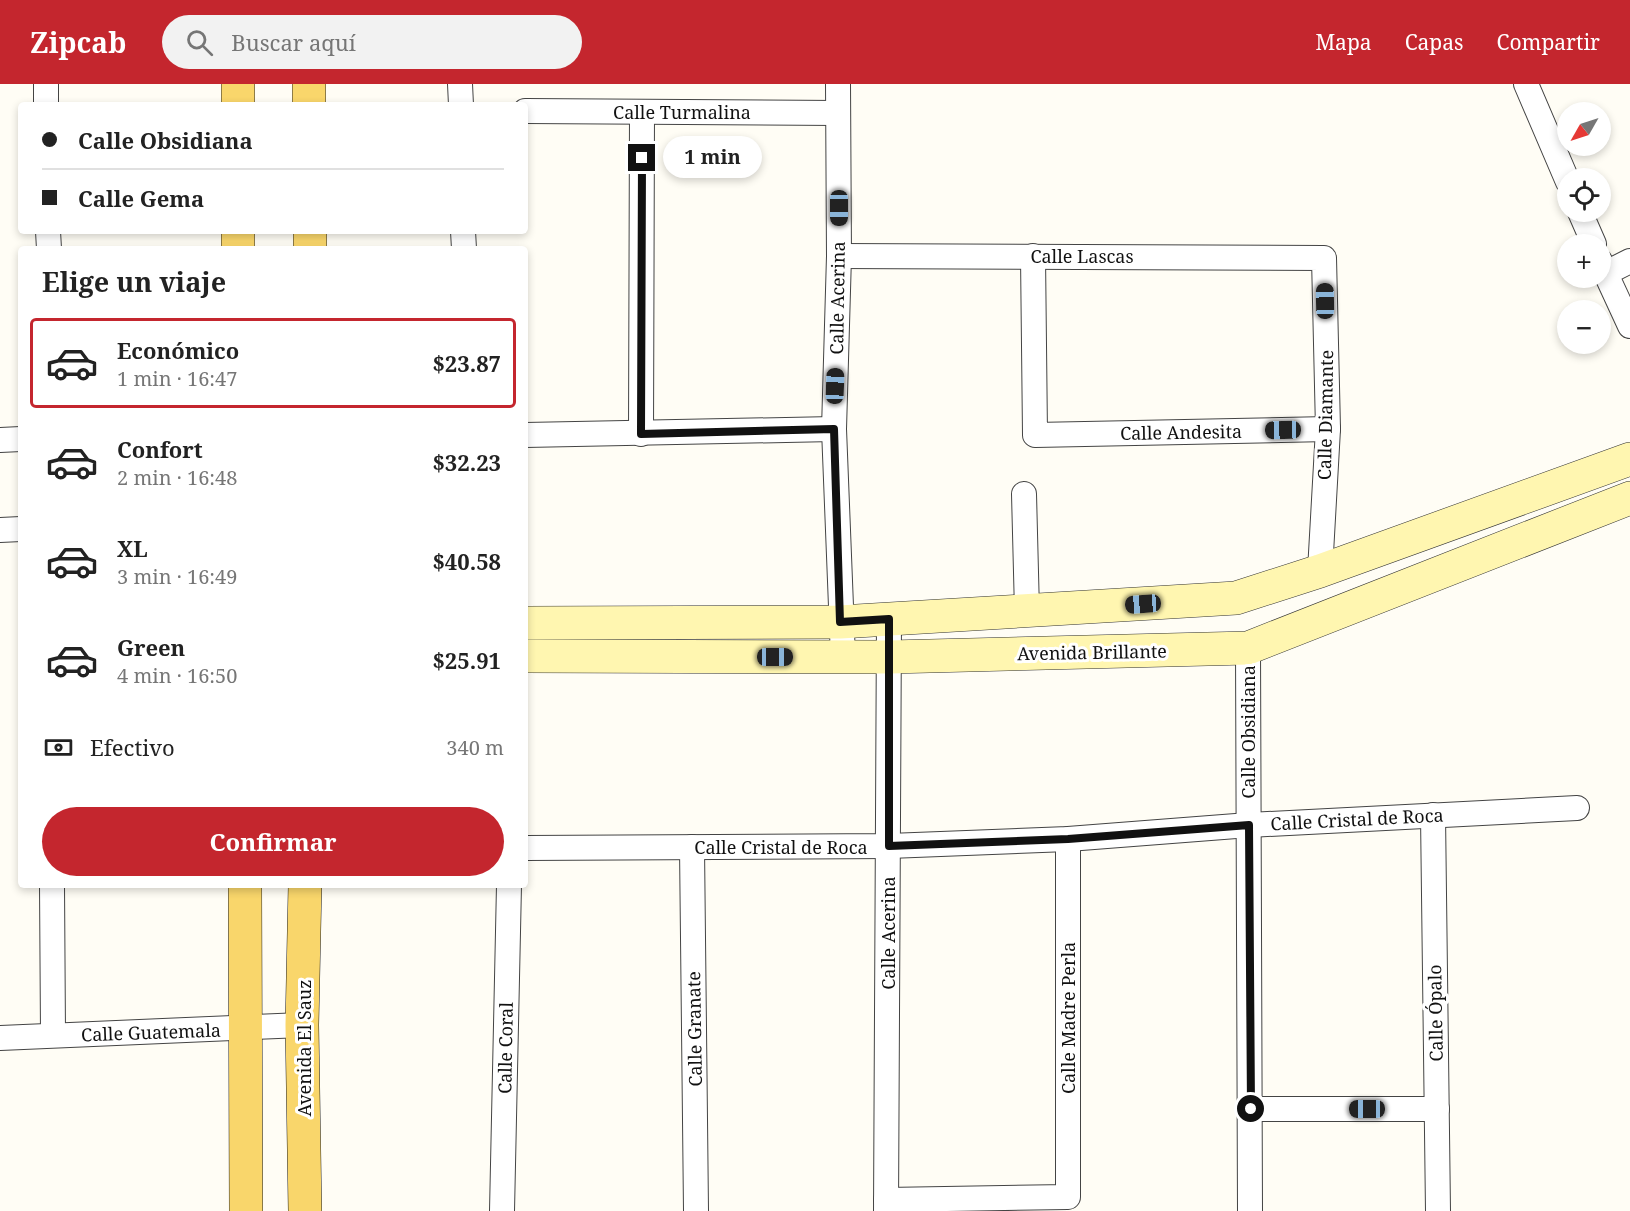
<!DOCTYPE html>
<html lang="es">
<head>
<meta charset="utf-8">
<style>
  :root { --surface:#fff; --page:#f2f2f2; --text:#222; --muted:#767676; --line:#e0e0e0; --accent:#c4262e }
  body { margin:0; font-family:"Noto Serif",serif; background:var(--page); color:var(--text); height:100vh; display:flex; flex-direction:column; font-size:22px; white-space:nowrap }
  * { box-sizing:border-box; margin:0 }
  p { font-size:20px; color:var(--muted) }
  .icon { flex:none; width:33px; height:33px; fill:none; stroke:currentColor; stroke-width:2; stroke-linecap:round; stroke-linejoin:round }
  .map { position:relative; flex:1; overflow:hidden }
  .panel { position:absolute; left:18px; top:162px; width:510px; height:642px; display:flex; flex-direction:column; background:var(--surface); border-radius:6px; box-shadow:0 3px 9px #0003 }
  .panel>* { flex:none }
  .guide { position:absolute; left:18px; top:18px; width:510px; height:132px; border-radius:6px; box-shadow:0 3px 9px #0003; display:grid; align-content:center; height:132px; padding:0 24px; background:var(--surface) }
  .needle { width:39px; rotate:231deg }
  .tools { position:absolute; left:1557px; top:18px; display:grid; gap:12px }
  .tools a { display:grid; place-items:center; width:54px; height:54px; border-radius:50%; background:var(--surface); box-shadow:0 3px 9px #0003; font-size:30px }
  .end { position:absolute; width:27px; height:27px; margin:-14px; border:8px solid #111; background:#fff; box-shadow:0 0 0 3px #fff }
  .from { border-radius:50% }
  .bubble { position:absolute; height:42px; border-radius:21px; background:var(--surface); box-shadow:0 3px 9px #0003; font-size:20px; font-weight:700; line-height:42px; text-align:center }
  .car { position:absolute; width:18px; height:36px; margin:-18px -9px; border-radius:8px; box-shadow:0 0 4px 2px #0007; background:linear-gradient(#222 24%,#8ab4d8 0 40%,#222 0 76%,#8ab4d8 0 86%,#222 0) }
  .guide b { display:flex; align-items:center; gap:21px; height:57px; font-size:22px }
  .guide b+b { border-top:2px solid var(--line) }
  .guide i { width:15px; height:15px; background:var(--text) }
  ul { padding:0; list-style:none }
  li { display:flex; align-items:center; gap:18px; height:90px; margin:0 12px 9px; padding:0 12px; border:3px solid transparent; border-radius:6px }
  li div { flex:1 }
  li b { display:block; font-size:22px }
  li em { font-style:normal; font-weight:700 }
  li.selected { border-color:var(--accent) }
  li>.icon { width:54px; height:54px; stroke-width:1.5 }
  h2 { padding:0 24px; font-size:27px; line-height:72px }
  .pay { display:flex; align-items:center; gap:15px; height:66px; padding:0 24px; font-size:22px }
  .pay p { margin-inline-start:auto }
  .cta { display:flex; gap:12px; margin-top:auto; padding:12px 24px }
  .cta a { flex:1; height:69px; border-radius:36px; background:var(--accent); color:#fff; font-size:24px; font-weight:700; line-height:69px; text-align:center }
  header { display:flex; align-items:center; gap:36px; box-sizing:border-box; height:84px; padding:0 30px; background:var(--accent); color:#fff }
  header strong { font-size:28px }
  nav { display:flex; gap:33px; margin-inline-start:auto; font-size:21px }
  .search { width:420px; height:54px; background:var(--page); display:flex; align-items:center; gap:15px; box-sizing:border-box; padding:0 21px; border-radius:33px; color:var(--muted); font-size:22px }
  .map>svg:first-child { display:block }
</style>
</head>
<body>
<header>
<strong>Zipcab</strong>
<div class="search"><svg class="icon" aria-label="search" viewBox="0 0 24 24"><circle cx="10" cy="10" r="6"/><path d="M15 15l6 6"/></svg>Buscar aquí</div>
<nav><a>Mapa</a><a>Capas</a><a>Compartir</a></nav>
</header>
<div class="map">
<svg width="1630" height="1127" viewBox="0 0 1630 1127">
  <rect width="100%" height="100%" fill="#fffdf5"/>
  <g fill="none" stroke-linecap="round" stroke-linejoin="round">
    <defs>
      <g id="minor">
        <path d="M 46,0 L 46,21"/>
        <path d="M 460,0 L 461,21"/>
        <path d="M 838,0 L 839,172 L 834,345 L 843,573"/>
        <path d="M 1526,0 L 1568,98"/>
        <path d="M 525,27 L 838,29"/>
        <path d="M 1580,128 L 1594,160"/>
        <path d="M 48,147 L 49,165"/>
        <path d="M 463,147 L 464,165"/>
        <path d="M 839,172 L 1324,174 L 1328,345 L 1320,487"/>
        <path d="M 1033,172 L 1035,351 L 1328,345"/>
        <path d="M 1600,177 L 1630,242"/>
        <path d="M 1606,189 L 1630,177"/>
        <path d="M 641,350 L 642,28"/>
        <path d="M 525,351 L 834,345"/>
        <path d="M 0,356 L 21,355"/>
        <path d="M 1024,410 L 1027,527"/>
        <path d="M 0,446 L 21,445"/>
        <path d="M 1248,564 L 1250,1127"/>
        <path d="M 1433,731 L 1438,1127"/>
        <path d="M 692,763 L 696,1127"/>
        <path d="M 525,764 L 889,762 L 1068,755 L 1249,741 L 1577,724"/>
        <path d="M 52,801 L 53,950"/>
        <path d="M 0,954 L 302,941"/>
        <path d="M 1251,1025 L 1437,1025"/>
        <path d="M 886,1116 L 1068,1113 L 1068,755"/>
        <path d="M 502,1127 L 509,801"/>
        <path d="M 886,1127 L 889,535"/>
      </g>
      <g id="secondary">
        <path d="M 525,539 L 840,538 L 1236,514 L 1320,487 L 1630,375"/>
        <path d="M 525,572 L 890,573 L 1248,564 L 1630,414"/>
      </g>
      <g id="primary">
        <path d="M 309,0 L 309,21"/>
        <path d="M 238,21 L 238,0"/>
        <path d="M 310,147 L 310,165"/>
        <path d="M 238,165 L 238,147"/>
        <path d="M 245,801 L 246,1127"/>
        <path d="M 305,1127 L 302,941 L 305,801"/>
      </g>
    </defs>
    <use href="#minor" stroke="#444" stroke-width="26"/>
    <use href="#secondary" stroke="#333" stroke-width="34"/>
    <use href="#primary" stroke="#222" stroke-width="34"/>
    <use href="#minor" stroke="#fff" stroke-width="24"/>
    <use href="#secondary" stroke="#fff6b0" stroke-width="33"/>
    <use href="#primary" stroke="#f9d66b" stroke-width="33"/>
  </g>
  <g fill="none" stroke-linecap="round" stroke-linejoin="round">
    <path stroke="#111" stroke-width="8" d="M 642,74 L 641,350 L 834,345 L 840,538 L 889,535 L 889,762 L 1068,755 L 1249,741 L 1251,1025"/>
  </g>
  <g text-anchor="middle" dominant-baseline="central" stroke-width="6" stroke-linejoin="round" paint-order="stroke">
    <g font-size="18" fill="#111" stroke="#fff">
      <text x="682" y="28">Calle Turmalina</text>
      <text x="1082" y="172">Calle Lascas</text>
      <text transform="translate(837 214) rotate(-89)">Calle Acerina</text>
      <text transform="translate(1325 331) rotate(-89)">Calle Diamante</text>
      <text transform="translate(1181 348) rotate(-1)">Calle Andesita</text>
      <text transform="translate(1092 568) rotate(-1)">Avenida Brillante</text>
      <text transform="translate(1248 648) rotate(-90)">Calle Obsidiana</text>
      <text transform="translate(1357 735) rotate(-3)">Calle Cristal de Roca</text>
      <text x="781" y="763">Calle Cristal de Roca</text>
      <text transform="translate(888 849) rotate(-90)">Calle Acerina</text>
      <text transform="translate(1435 929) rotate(-91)">Calle Ópalo</text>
      <text transform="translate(1068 934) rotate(-90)">Calle Madre Perla</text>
      <text transform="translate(694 945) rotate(-91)">Calle Granate</text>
      <text transform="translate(151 948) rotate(-2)">Calle Guatemala</text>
      <text transform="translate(304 964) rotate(-90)">Avenida El Sauz</text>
      <text transform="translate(505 964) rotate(-89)">Calle Coral</text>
    </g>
  </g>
</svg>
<div class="tools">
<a><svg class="needle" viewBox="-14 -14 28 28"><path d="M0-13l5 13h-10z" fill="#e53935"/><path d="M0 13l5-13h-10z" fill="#767676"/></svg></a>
<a><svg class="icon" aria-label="locate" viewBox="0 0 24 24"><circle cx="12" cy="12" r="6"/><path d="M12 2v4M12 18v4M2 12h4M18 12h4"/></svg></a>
<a>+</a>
<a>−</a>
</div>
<i class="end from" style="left:1251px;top:1025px"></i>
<i class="end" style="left:642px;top:74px"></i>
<div class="bubble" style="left:663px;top:52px;width:99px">1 min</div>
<i class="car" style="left:839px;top:124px;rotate:180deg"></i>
<i class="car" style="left:1325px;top:217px;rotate:359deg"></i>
<i class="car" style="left:835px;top:302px;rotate:2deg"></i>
<i class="car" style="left:1283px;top:346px;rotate:269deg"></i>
<i class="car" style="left:1143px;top:520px;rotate:266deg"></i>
<i class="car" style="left:775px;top:573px;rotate:90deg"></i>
<i class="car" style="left:1367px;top:1025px;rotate:270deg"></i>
<div class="guide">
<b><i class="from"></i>Calle Obsidiana</b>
<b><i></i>Calle Gema</b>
</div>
<section class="panel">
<h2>Elige un viaje</h2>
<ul>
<li class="selected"><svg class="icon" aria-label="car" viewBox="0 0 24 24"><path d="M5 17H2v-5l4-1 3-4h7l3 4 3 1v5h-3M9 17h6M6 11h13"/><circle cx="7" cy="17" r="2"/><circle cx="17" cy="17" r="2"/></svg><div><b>Económico</b><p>1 min · 16:47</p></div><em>$23.87</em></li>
<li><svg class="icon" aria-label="car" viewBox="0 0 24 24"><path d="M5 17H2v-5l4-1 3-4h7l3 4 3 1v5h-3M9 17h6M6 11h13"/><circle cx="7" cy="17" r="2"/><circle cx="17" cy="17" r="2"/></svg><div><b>Confort</b><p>2 min · 16:48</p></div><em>$32.23</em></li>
<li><svg class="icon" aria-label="car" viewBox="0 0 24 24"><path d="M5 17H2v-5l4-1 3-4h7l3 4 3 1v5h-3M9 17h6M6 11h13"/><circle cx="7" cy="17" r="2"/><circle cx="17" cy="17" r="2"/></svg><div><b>XL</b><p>3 min · 16:49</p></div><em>$40.58</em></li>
<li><svg class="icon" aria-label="car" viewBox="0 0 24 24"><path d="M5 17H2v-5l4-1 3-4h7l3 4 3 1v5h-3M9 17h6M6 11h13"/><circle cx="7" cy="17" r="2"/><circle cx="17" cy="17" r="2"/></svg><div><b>Green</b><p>4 min · 16:50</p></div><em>$25.91</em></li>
</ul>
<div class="pay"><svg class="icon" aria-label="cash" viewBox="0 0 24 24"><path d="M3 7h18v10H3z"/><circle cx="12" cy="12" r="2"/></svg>Efectivo<p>340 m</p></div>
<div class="cta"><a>Confirmar</a></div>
</section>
</div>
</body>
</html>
